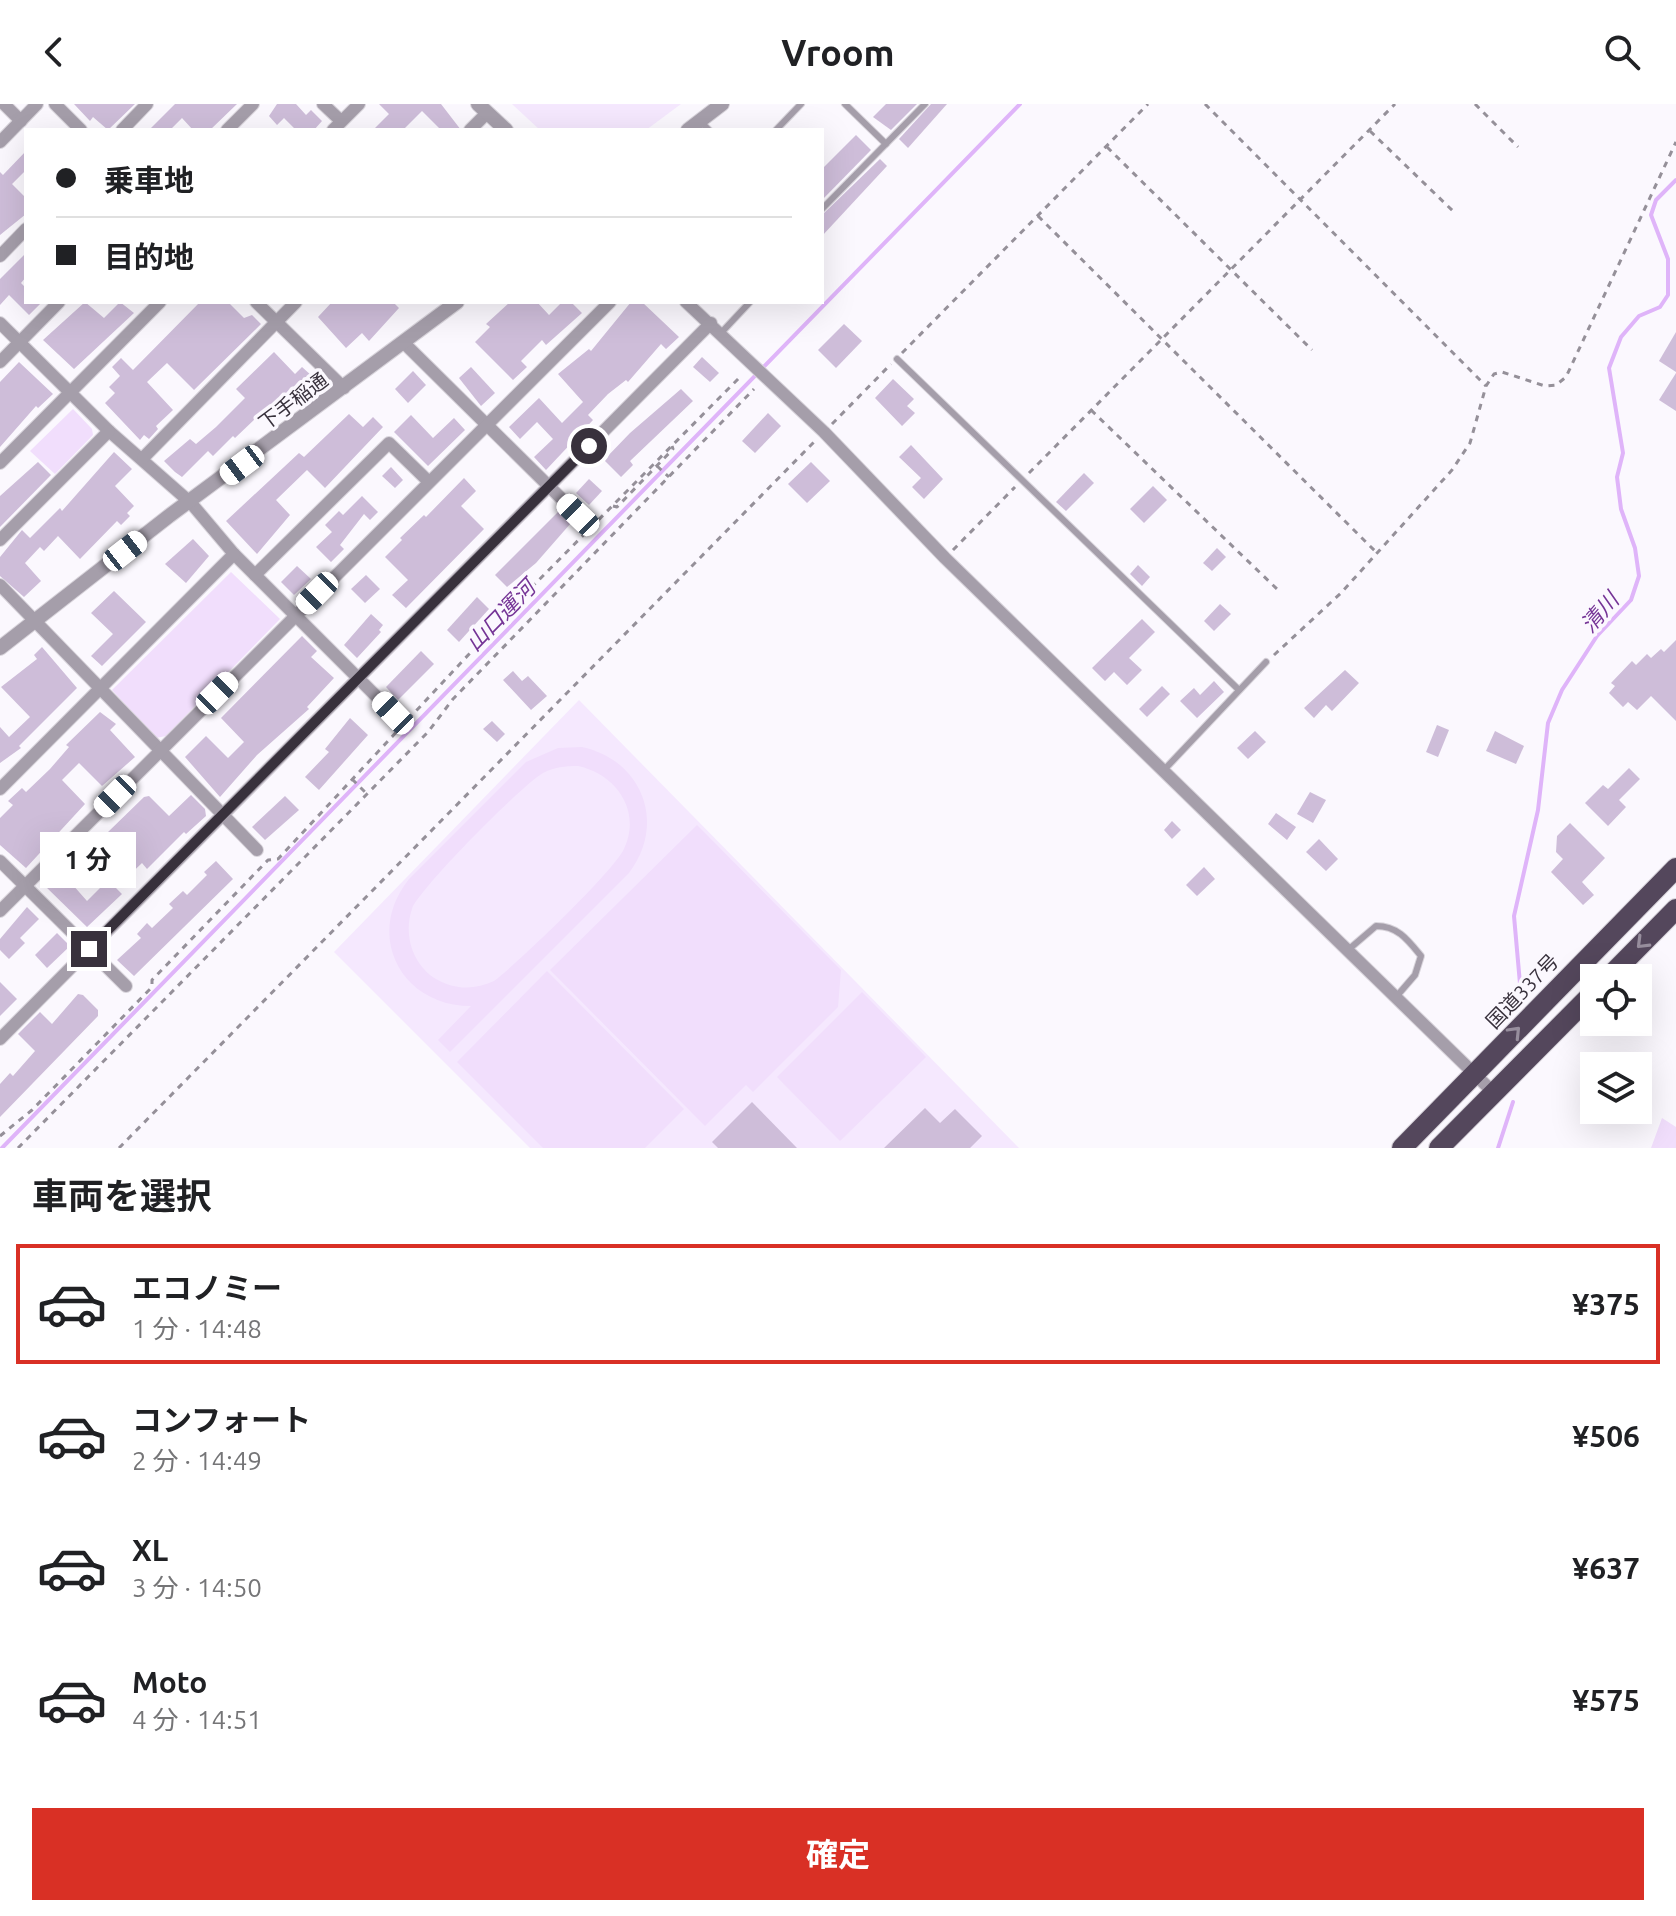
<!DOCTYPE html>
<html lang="ja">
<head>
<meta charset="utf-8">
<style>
  :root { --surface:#fff; --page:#f2f2f2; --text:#202124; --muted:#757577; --line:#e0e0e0; --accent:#d93025 }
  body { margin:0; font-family:Ubuntu,"Noto Sans JP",sans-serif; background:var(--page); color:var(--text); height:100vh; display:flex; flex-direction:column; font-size:30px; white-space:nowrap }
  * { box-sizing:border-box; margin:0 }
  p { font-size:26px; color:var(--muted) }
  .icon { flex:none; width:44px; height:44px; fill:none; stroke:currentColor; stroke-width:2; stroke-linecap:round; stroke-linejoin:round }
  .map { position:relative; height:1044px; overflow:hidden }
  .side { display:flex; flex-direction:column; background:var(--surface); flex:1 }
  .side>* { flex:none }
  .hud { position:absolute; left:24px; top:24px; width:800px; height:176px; border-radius:0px; box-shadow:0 8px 32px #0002; display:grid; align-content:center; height:176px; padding:0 32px; background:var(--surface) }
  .tools { position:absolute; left:1580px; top:860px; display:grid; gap:16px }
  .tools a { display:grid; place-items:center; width:72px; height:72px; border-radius:0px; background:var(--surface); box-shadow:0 8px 32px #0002; font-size:40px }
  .end { position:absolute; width:36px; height:36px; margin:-18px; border:10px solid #38313c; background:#fff; box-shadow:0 0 0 4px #fff }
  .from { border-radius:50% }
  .bubble { position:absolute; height:56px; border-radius:0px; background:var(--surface); box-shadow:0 8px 32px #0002; font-size:26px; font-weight:700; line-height:56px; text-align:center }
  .car { position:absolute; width:24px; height:48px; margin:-24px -12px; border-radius:10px; box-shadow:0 0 6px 2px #0007; background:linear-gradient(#fff 24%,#345 0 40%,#fff 0 76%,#345 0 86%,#fff 0) }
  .hud b { display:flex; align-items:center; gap:28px; height:76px; font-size:30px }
  .hud b+b { border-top:2px solid var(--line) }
  .hud i { width:20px; height:20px; background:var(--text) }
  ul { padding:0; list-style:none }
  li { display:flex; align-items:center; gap:24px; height:120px; margin:0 16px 12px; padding:0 16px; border:4px solid transparent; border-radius:0px }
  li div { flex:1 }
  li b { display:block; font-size:30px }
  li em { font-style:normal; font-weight:700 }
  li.selected { border-color:var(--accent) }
  li>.icon { width:72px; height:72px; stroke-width:1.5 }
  h2 { padding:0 32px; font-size:36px; line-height:96px }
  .action { display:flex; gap:16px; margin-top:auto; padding:16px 32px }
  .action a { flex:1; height:92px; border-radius:0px; background:var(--accent); color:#fff; font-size:32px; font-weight:700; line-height:92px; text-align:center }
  header { display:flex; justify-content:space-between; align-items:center; height:104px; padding:0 32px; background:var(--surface); font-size:36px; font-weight:700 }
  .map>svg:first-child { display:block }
</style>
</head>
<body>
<header><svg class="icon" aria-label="back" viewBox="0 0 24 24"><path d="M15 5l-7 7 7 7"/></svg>Vroom<svg class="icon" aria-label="search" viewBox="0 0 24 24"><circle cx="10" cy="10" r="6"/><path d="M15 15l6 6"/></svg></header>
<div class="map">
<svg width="1676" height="1044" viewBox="0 0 1676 1044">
  <rect width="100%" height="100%" fill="#fbf8fe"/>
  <g fill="#f5e8fe">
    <path d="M 512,0 L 681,0 L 646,26 L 540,26 Z"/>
    <path d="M 579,596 L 1019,1044 L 530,1044 L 334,848 Z"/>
  </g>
  <g fill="#f1defc" fill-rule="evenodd">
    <path d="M 73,305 L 92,325 L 93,331 L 55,370 L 30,347 Z"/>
    <path d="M 231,468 L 280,515 L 166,632 L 156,634 L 112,586 Z"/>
    <path d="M 582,643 C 642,656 667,719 629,769 L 450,948 L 438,936 L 471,902 C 401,902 364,831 409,775 L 526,658 L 558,644 ZM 578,662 C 616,670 642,707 624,745 C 613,768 518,859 494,877 C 475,886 455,886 436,875 C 413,861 403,831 412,805 C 419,785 522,681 543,669 C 554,663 565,662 578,662 Z"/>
    <path d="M 697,721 L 841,866 L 838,903 L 753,988 L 746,981 L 705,1022 L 550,866 Z"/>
    <path d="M 547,867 L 684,1005 L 645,1044 L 543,1044 L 457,958 Z"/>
    <path d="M 862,888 L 926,953 L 840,1037 L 777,973 Z"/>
    <path d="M 1662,1014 L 1676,1023 L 1676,1044 L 1651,1044 Z"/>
  </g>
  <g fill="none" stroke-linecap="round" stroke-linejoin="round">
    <g stroke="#dfb4f9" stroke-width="4">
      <path d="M 1521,891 L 1514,812 L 1538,706 L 1548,619 L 1562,586 L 1597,532 L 1631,496 L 1639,472 L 1635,444 L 1621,405 L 1617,373 L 1623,349 L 1609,264 L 1621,233 L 1639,212 L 1660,203 L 1668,191 L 1668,155 L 1651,111 L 1656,96 L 1676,76"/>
      <path d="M 2,1044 L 1020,0"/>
      <path d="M 1498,1044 L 1513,998"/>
    </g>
  </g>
  <g fill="#cebdd9">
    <path d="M 74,0 L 135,0 L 108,26 L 93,13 L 90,17 Z"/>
    <path d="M 175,0 L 237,0 L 210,26 L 193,26 L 182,14 L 170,26 L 149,26 Z"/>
    <path d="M 277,0 L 296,0 L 306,11 L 311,6 L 322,17 L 314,26 L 296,26 L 284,14 L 277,21 L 269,12 Z"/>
    <path d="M 379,0 L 441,0 L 461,26 L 441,26 L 422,7 L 403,26 L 373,26 L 389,10 Z"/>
    <path d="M 886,0 L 917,0 L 891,26 L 873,13 Z"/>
    <path d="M 931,0 L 947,0 L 908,44 L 899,35 Z"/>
    <path d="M 856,31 L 871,46 L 822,96 L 822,65 Z"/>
    <path d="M 26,47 L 26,66 L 12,80 L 26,94 L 26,110 L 0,131 L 0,68 L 3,71 Z"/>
    <path d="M 880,55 L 887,62 L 822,132 L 822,111 Z"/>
    <path d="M 26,149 L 26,173 L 21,179 L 26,184 L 26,198 L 42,198 L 29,211 L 9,191 L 0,201 L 0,175 Z"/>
    <path d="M 85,198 L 104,214 L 120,198 L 134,209 L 74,265 L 43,236 Z"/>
    <path d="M 200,198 L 228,198 L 244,214 L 252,211 L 261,220 L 194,286 L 167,259 L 147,278 L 173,306 L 156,322 L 158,325 L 149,335 L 144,331 L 140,336 L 105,299 L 115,289 L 109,283 L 120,272 L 112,263 L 121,254 L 133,266 Z"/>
    <path d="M 332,198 L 393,198 L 399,204 L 369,237 L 362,229 L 346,244 L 318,213 Z"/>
    <path d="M 510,198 L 537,198 L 549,211 L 562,198 L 571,198 L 582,209 L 546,241 L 542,236 L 521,257 L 527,263 L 513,276 L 475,238 L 490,223 L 486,220 Z"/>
    <path d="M 631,198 L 642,198 L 679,233 L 666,245 L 661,240 L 628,278 L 626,276 L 608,290 L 588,311 L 593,316 L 546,366 L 534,353 L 553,335 L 537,318 L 520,335 L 509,323 L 539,294 L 562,319 L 583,298 L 558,270 L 589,245 L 591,247 Z"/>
    <path d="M 844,220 L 862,237 L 836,264 L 818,246 Z"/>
    <path d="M 1676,228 L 1676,268 L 1659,257 Z"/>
    <path d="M 274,248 L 295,270 L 302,263 L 312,272 L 259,317 L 256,314 L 235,334 L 233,332 L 213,352 L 208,347 L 182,373 L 175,368 L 164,357 L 190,335 L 196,340 L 216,323 L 245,294 L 236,285 Z"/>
    <path d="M 702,253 L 719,269 L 710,278 L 693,263 Z"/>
    <path d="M 19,258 L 53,290 L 38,304 L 36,302 L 0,343 L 0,278 Z"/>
    <path d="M 471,263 L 495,289 L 481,302 L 459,274 Z"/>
    <path d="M 413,267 L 426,281 L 408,299 L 395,285 Z"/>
    <path d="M 1676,269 L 1676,307 L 1659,296 Z"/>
    <path d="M 893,275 L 914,295 L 907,302 L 915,309 L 902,322 L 875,294 Z"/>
    <path d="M 681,285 L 693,297 L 630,357 L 633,361 L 621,373 L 604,356 L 630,329 Z"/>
    <path d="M 768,309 L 781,322 L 755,349 L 742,337 Z"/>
    <path d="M 349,310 L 363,323 L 373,313 L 383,323 L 325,384 L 307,366 L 276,396 L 290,411 L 257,450 L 226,417 L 299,349 L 304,353 Z"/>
    <path d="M 411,311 L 433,334 L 454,314 L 465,326 L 428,362 L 394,328 Z"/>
    <path d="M 911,341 L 943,375 L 924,395 L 912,383 L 921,374 L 899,353 Z"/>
    <path d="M 114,348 L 132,365 L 115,382 L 134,402 L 127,409 L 130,412 L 121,421 L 117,417 L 80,455 L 58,432 L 44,447 L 40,443 L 25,459 L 41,477 L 24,493 L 0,472 L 0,453 L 22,426 L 30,434 L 60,404 L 62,407 Z"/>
    <path d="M 38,358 L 51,371 L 0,423 L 0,392 Z"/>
    <path d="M 811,358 L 830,377 L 807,399 L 788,380 Z"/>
    <path d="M 391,363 L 403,376 L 395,384 L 382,372 Z"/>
    <path d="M 1084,369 L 1094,379 L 1066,407 L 1056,398 Z"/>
    <path d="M 464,374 L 476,387 L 461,402 L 484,425 L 406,504 L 392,491 L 408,476 L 385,453 L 402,436 L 400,434 L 424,411 L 426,413 Z"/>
    <path d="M 589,375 L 602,387 L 589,401 L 576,389 Z"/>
    <path d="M 1153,382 L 1167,396 L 1144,419 L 1130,405 Z"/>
    <path d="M 362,392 L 378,408 L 370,416 L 364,410 L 340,441 L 344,445 L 331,458 L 316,443 L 332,428 L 325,421 L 339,407 L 343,411 Z"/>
    <path d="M 559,407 L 571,419 L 536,459 L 507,483 L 495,471 Z"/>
    <path d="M 193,435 L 209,452 L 186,479 L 165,460 Z"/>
    <path d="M 1217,444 L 1226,453 L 1212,467 L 1203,459 Z"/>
    <path d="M 1138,461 L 1150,473 L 1142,482 L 1130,470 Z"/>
    <path d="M 297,462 L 311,475 L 294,491 L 281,478 Z"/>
    <path d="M 366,471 L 380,485 L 365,499 L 351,485 Z"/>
    <path d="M 114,487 L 146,518 L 102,562 L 91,552 L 113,530 L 91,509 Z"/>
    <path d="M 477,493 L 489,505 L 459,538 L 447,526 Z"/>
    <path d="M 1220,500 L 1231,510 L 1214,527 L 1204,517 Z"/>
    <path d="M 371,510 L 383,521 L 379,526 L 381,528 L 357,554 L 344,541 Z"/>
    <path d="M 1142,515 L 1155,528 L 1129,554 L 1142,566 L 1127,581 L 1114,568 L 1105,577 L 1092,564 Z"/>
    <path d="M 302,532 L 317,547 L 311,553 L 334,574 L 307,603 L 309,605 L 257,651 L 220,693 L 185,653 L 206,632 L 228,654 L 244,638 L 221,614 Z"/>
    <path d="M 1676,536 L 1676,617 L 1651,592 L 1637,606 L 1628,598 L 1623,603 L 1609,589 L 1615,582 L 1611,579 L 1632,557 L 1636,561 L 1647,550 L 1651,554 L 1661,545 L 1664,548 Z"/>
    <path d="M 42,543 L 77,584 L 19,642 L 21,644 L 0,659 L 0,623 L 9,633 L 30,613 L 1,583 L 37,555 L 34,551 Z"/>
    <path d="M 421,547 L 434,560 L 398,596 L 386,583 Z"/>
    <path d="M 1345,566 L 1359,579 L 1332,607 L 1326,601 L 1314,614 L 1304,604 Z"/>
    <path d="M 513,567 L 522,577 L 528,572 L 547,592 L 531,606 L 503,576 Z"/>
    <path d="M 1214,577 L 1224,588 L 1197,614 L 1180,597 L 1194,584 L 1200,591 Z"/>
    <path d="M 1162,582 L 1170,590 L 1147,613 L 1139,605 Z"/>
    <path d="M 100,608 L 116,620 L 110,626 L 135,653 L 102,682 L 79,659 L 62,676 L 85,700 L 26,764 L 0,741 L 0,714 L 13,701 L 8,697 L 22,684 L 26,688 L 50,665 L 69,643 L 66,641 Z"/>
    <path d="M 350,614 L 368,631 L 319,686 L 305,673 L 329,648 L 325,645 Z"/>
    <path d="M 492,617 L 505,630 L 497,638 L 483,625 Z"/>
    <path d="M 1437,621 L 1449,626 L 1438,653 L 1426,648 Z"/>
    <path d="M 1255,627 L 1266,638 L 1248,655 L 1237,644 Z"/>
    <path d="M 1495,627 L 1524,642 L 1516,660 L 1486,647 Z"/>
    <path d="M 1629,664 L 1640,675 L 1619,696 L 1626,703 L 1608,722 L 1585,699 L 1603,681 L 1608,685 Z"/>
    <path d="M 1310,688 L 1326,696 L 1313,719 L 1297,710 Z"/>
    <path d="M 191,691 L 205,705 L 206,712 L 186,730 L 184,728 L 147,765 L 142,759 L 116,784 L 122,790 L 87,823 L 45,782 L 64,763 L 76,776 L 72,780 L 87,797 L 113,771 L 93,751 L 97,747 L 93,743 L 107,729 L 144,693 L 149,692 L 169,712 Z"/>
    <path d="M 285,692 L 299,706 L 265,736 L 252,723 Z"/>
    <path d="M 1276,709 L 1296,723 L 1287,736 L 1268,720 Z"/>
    <path d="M 1172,717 L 1181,726 L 1172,735 L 1164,726 Z"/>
    <path d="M 1570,719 L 1605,754 L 1582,778 L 1594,791 L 1583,801 L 1551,768 L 1563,755 L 1556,748 L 1557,732 Z"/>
    <path d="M 1319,735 L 1338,755 L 1326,767 L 1306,748 Z"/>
    <path d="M 216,757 L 233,775 L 134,872 L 117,856 L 141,834 L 137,830 L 147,819 L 152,824 L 173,804 L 169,800 L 183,787 L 187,791 L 207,771 L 204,768 Z"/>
    <path d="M 1204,763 L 1215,775 L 1197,792 L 1186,781 Z"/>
    <path d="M 27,803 L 39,815 L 20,834 L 25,839 L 9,855 L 0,846 L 0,835 Z"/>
    <path d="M 57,829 L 70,842 L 47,864 L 35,851 Z"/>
    <path d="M 0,878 L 17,895 L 0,912 Z"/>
    <path d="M 78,890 L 83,891 L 98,906 L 98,912 L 0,1013 L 0,980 L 10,969 L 13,972 L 35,947 L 18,930 L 40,908 L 52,920 Z"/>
    <path d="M 752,998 L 797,1044 L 718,1044 L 712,1038 Z"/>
    <path d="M 925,1004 L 940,1019 L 955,1005 L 982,1032 L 970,1044 L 884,1044 Z"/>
  </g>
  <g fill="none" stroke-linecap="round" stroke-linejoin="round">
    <defs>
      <g id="service">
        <path d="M 845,0 L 886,40"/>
        <path d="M 700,17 L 709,26"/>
        <path d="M 776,26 L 801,0"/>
        <path d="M 822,105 L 925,0"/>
        <path d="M 721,229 L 750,198"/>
        <path d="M 897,255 L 1239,586"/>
        <path d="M 1164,666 L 1266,558"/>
        <path d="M 1348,846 L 1376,822 C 1398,822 1408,836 1421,852 L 1415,871 L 1396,893"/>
      </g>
      <g id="minor">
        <path d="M 4,0 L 21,17"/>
        <path d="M 55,0 L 81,26"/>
        <path d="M 323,0 L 341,17"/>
        <path d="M 122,26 L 147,0"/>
        <path d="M 227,26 L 253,0"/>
        <path d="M 333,26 L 359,0"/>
        <path d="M 470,26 L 487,9"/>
        <path d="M 0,38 L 37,0"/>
        <path d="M 0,152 L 26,125"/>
        <path d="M 256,198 L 344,284"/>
        <path d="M 686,198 L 824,328 L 945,454 L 1494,989"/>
        <path d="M 0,219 L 109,327 L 191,399 L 234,450 L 393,609"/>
        <path d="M 403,238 L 578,411"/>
        <path d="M 0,258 L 59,198"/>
        <path d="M 143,354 L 296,198"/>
        <path d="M 0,359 L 160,198"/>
        <path d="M 0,436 L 109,327"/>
        <path d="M 255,471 L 389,339 L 428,377"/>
        <path d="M 0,481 L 257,746"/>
        <path d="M 0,685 L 234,450"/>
        <path d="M 0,757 L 126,882"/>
        <path d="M 0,807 L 610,198"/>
        <path d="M 0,935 L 711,219"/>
      </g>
      <g id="tertiary">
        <path d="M 478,0 L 506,26"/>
        <path d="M 688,26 L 722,0"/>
        <path d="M 0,544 L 169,412 L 457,198"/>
      </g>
      <g id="trunk">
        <path d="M 1608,874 L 1676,805"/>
        <path d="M 1402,1044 L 1676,764"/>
        <path d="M 1439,1044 L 1594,888"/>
      </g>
    </defs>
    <use href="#service" stroke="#d8d4db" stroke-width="8"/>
    <use href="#minor" stroke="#d8d4db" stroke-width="14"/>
    <use href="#tertiary" stroke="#d8d4db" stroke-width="16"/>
    <use href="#trunk" stroke="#d8d4db" stroke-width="22"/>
    <g stroke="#959099" stroke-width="3" stroke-dasharray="6 6" stroke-linecap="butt">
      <path d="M 1205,0 L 1486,282"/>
      <path d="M 1475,0 L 1518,43"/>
      <path d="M 1370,27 L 1454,108"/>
      <path d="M 1107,43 L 1312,246"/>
      <path d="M 1038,112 L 1375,447"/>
      <path d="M 902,249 L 1148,0"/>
      <path d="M 1091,306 L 1278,486"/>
      <path d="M 832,320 L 891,260"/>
      <path d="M 657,362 L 669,373"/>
      <path d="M 1029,369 L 1395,0"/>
      <path d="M 613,402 L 617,403 L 673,345 L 672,342"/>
      <path d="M 953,446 L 1015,383"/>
      <path d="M 1274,551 L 1341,489 L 1452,366 L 1470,339 L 1486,282 L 1494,270 L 1502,268 L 1545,282 L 1556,281 L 1566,273 L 1676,38"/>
      <path d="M 352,675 L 366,689"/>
      <path d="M 0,1032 L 32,1006 L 152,883 L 152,876 L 268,756 L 278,755 L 526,489 L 740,273"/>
      <path d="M 18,1044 L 367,690 L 428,628 L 453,595 L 754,285"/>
      <path d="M 119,1044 L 815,337"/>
    </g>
    <use href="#service" stroke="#a59eaa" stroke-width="6"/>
    <use href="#minor" stroke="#a59eaa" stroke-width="12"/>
    <use href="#tertiary" stroke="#a59eaa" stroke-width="14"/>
    <use href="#trunk" stroke="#54475c" stroke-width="20"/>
  </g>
  <defs><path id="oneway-chevron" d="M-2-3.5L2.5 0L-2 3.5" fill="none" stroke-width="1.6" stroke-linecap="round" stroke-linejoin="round" transform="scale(2)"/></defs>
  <g stroke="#978e9d">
    <use href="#oneway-chevron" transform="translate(1642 839) rotate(135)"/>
    <use href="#oneway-chevron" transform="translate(1515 928) rotate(-46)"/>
  </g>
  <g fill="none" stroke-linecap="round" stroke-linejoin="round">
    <path stroke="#38313c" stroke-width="10" d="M 89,845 L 589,342"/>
  </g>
  <g text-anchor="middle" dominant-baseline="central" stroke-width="7" stroke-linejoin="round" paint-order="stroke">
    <g font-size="20" fill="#38313c" stroke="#fbf8fe">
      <text transform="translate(293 297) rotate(-37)">下手稲通</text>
      <text transform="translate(1522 887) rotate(-46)">国道337号</text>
    </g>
    <g font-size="22" font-style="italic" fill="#753496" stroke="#fbf8fe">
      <text transform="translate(1599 508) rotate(-49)">清川</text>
      <text transform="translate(500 511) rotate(-46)">山口運河</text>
    </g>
  </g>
</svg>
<div class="tools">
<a><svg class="icon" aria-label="locate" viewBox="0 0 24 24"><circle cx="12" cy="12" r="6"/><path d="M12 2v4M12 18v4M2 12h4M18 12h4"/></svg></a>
<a><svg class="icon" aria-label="layers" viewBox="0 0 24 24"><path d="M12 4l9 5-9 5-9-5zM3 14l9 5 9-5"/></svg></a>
</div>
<i class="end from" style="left:589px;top:342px"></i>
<i class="end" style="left:89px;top:845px"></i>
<div class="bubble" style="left:40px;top:728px;width:96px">1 分</div>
<i class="car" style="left:242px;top:361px;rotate:233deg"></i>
<i class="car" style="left:578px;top:411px;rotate:314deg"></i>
<i class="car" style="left:125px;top:447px;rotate:52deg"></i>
<i class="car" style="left:317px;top:489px;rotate:225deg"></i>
<i class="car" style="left:217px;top:589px;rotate:45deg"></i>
<i class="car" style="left:393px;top:609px;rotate:316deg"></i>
<i class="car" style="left:115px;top:692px;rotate:225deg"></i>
<div class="hud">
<b><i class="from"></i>乗車地</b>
<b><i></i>目的地</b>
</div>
</div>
<section class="side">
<h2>車両を選択</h2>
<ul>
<li class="selected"><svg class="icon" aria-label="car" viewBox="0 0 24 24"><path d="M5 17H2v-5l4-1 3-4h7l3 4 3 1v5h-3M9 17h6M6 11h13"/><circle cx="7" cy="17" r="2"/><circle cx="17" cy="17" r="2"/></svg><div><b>エコノミー</b><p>1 分 · 14:48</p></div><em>¥375</em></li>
<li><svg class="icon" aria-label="car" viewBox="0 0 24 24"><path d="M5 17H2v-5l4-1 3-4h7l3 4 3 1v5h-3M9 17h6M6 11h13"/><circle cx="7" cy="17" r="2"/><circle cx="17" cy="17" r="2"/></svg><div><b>コンフォート</b><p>2 分 · 14:49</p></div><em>¥506</em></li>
<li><svg class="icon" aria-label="car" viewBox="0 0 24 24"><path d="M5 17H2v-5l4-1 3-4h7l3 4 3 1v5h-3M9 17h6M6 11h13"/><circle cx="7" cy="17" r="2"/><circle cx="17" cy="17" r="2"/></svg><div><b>XL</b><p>3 分 · 14:50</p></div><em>¥637</em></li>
<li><svg class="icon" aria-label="car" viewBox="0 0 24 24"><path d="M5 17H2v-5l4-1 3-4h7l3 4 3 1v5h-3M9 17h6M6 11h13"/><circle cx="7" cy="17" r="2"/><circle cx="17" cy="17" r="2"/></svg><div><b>Moto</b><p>4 分 · 14:51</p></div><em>¥575</em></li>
</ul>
<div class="action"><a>確定</a></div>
</section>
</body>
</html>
